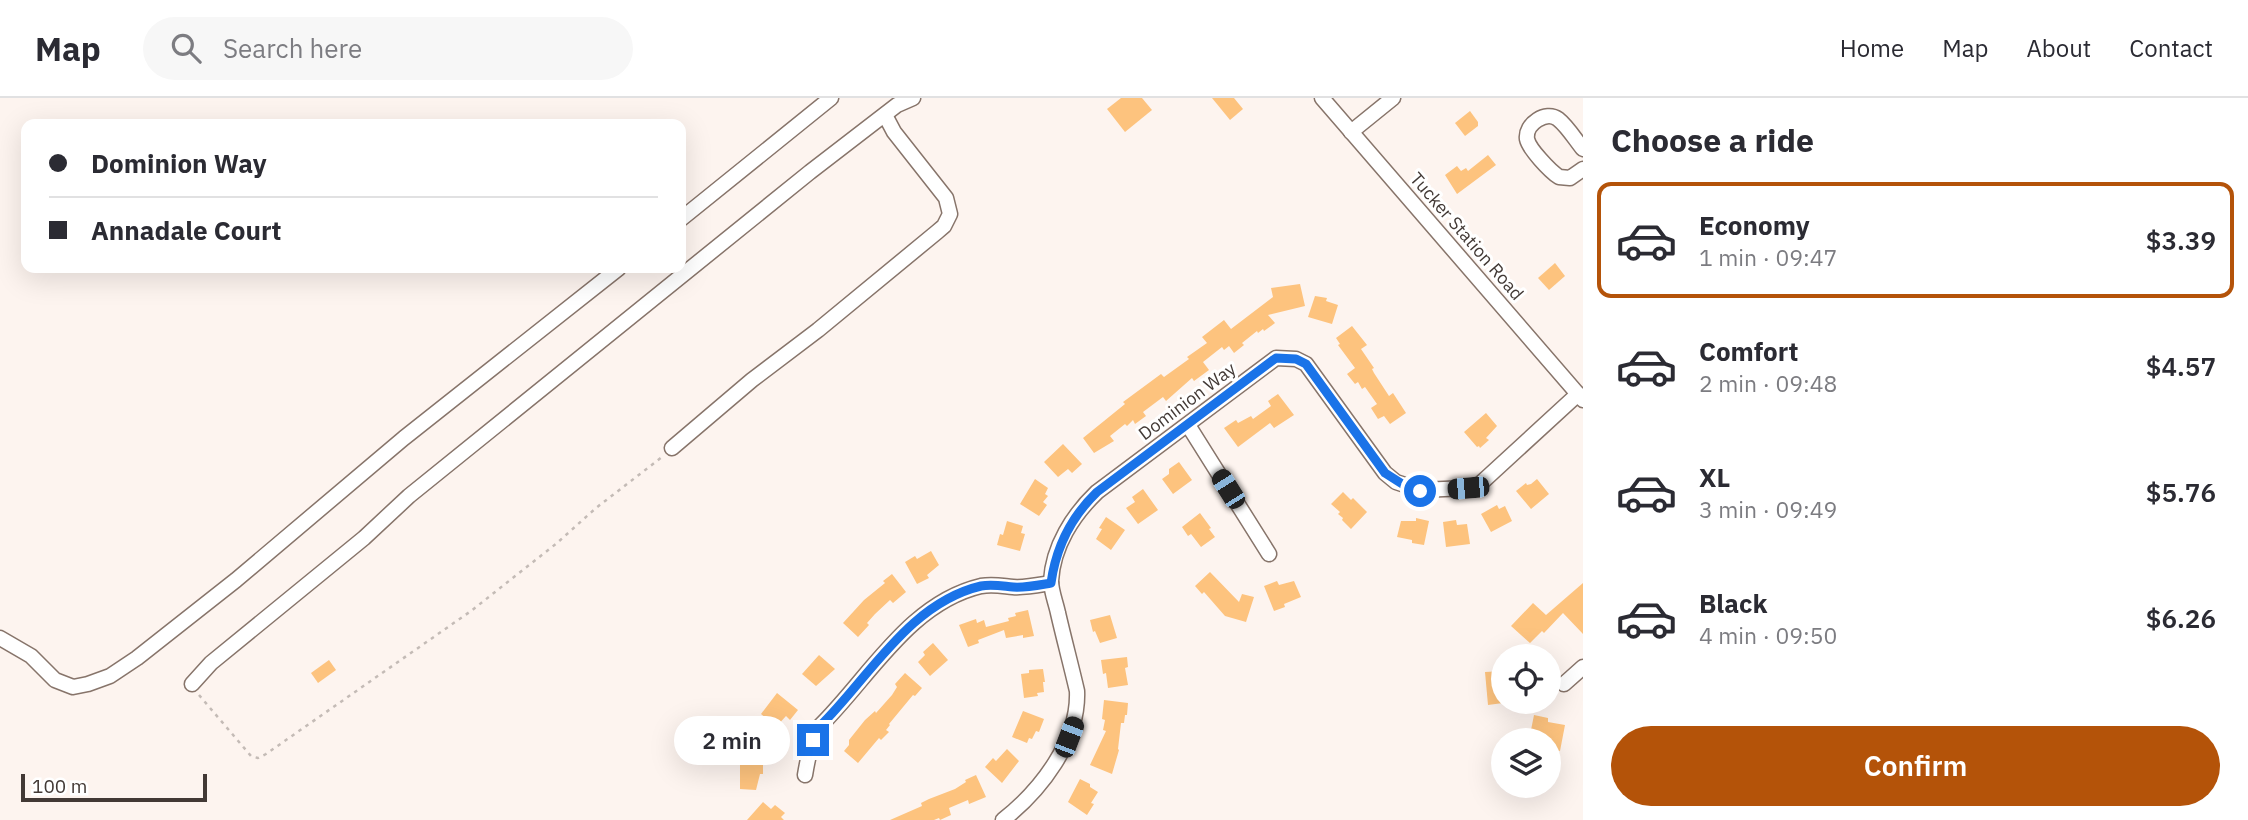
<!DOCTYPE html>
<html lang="en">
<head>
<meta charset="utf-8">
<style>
  :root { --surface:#fff; --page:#f7f7f7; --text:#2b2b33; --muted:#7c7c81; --line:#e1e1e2; --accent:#b45309 }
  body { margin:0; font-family:"IBM Plex Sans",sans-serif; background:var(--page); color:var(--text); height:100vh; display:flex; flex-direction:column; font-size:26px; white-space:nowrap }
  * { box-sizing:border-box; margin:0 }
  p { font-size:23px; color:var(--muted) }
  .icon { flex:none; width:38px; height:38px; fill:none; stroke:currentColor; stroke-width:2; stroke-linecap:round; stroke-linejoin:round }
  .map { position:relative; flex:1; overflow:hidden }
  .details { display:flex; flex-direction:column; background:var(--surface); width:665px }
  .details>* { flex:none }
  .banner { position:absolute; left:21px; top:21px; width:665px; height:154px; border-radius:14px; box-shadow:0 7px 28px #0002; display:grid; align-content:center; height:154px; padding:0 28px; background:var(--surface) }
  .tools { position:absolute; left:1491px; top:546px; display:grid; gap:14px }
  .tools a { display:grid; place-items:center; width:70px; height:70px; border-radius:50%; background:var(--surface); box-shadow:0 7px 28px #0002; font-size:35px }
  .scale { position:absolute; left:21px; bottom:18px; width:186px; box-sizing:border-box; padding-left:7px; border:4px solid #423935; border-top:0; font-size:19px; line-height:24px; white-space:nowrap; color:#423935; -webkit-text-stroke:5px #fff; paint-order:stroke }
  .end { position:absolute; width:32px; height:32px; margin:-16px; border:9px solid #1a73e8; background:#fff; box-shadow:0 0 0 4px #fff }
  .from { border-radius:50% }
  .bubble { position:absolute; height:49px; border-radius:24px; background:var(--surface); box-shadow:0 7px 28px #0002; font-size:23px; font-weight:600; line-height:49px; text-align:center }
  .car { position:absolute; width:21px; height:42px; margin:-21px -10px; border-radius:9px; box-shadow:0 0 5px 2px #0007; background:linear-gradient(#222 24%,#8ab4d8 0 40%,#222 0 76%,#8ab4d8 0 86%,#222 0) }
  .banner b { display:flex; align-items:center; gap:24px; height:66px; font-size:26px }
  .banner b+b { border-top:2px solid var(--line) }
  .banner i { width:18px; height:18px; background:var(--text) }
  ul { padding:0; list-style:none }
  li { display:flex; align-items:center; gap:21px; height:116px; margin:0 14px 10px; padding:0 14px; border:4px solid transparent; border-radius:14px }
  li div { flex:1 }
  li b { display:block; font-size:26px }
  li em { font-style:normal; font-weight:600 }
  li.active { border-color:var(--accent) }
  li>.icon { width:63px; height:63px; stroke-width:1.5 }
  h2 { padding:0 28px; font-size:32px; line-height:84px }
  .cta { display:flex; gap:14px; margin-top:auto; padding:14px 28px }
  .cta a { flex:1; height:80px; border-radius:42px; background:var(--accent); color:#fff; font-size:28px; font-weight:600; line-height:80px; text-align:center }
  header { display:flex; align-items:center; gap:42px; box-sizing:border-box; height:98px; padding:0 35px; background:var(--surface); border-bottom:2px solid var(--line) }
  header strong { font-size:33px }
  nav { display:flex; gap:38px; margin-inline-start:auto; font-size:24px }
  .search { width:490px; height:63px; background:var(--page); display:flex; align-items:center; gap:18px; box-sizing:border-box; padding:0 24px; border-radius:38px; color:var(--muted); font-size:26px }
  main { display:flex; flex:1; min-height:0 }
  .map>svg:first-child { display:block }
</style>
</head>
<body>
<header>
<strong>Map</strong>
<div class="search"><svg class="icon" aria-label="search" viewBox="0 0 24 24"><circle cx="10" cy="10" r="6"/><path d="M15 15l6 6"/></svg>Search here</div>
<nav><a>Home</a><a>Map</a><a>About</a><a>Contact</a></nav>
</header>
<main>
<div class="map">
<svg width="1583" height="722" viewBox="0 0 1583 722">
  <rect width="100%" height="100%" fill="#fdf4ef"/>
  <g fill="#fdc37e">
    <path d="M 1121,0 L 1142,0 L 1152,12 L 1125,34 L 1107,11 Z"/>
    <path d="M 1212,0 L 1234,0 L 1243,11 L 1230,22 Z"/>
    <path d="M 1470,13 L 1478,24 L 1478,28 L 1465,38 L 1455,25 Z"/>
    <path d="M 1488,57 L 1496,67 L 1457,96 L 1445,77 L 1457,68 L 1461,73 L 1466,70 L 1468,73 Z"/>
    <path d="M 1555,165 L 1565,178 L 1549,192 L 1538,180 Z"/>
    <path d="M 1300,186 L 1305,208 L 1268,217 L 1275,225 L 1264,233 L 1263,231 L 1258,235 L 1257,233 L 1242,245 L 1244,247 L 1234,255 L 1229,248 L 1224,252 L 1222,249 L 1203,264 L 1209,272 L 1194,283 L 1192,280 L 1166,303 L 1163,299 L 1143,314 L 1146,318 L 1135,326 L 1133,322 L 1127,328 L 1125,326 L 1110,338 L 1114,343 L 1094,355 L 1083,340 L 1125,306 L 1123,304 L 1161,276 L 1164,279 L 1189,261 L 1187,259 L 1207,245 L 1202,239 L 1224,222 L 1231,231 L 1273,199 L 1271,190 Z"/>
    <path d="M 1315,198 L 1327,200 L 1326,203 L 1338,207 L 1332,226 L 1308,219 Z"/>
    <path d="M 1352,228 L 1367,247 L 1361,251 L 1374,270 L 1372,271 L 1374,275 L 1389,298 L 1393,295 L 1406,315 L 1390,326 L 1384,318 L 1378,321 L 1371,310 L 1377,306 L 1365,289 L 1362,291 L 1358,284 L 1355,286 L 1347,276 L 1355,270 L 1338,247 L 1340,246 L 1336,240 Z"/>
    <path d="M 1278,296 L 1294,317 L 1274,330 L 1270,325 L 1238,349 L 1224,330 L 1236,322 L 1238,325 L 1251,318 L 1253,321 L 1271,308 L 1268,303 Z"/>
    <path d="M 1486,315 L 1497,328 L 1486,340 L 1489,342 L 1480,350 L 1479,348 L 1477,349 L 1464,334 Z"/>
    <path d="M 1063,346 L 1082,366 L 1072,375 L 1068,371 L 1058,379 L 1044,364 Z"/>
    <path d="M 1179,364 L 1192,382 L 1173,396 L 1162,381 L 1169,376 L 1169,371 Z"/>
    <path d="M 1035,381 L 1048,390 L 1045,396 L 1048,398 L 1043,404 L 1047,407 L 1039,418 L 1020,406 Z"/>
    <path d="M 1537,381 L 1549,396 L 1531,411 L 1516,393 L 1526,385 L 1527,387 L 1531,386 Z"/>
    <path d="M 1143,391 L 1158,412 L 1138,426 L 1126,410 L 1135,404 L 1132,399 Z"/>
    <path d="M 1343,394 L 1351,402 L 1353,400 L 1367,414 L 1351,431 L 1342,422 L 1343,420 L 1338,416 L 1340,414 L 1331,406 Z"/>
    <path d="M 1497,407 L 1499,411 L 1505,408 L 1512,423 L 1491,434 L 1481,416 Z"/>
    <path d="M 1200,415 L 1211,430 L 1209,431 L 1215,439 L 1201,449 L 1191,436 L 1188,438 L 1182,429 Z"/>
    <path d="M 1106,419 L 1125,432 L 1111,452 L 1096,441 L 1102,431 L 1099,430 Z"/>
    <path d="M 1416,420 L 1429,423 L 1424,447 L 1412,445 L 1412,442 L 1397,439 L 1401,423 L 1416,423 Z"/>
    <path d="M 1456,422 L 1457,427 L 1467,426 L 1470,446 L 1446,449 L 1443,424 Z"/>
    <path d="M 1007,423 L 1023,428 L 1021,435 L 1025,436 L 1020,453 L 997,447 L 1000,436 L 1003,437 Z"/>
    <path d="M 931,453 L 939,467 L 927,477 L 929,480 L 917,486 L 905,464 L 915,458 L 917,461 Z"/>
    <path d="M 1210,474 L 1239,504 L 1242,496 L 1254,499 L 1246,524 L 1225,518 L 1204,494 L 1202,496 L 1195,488 Z"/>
    <path d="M 892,476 L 906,494 L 893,505 L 890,502 L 875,516 L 867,525 L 869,527 L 858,539 L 843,525 L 864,502 L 885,485 L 883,483 Z"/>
    <path d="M 1277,483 L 1279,487 L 1294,483 L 1301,499 L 1284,506 L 1285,509 L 1274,513 L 1264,488 Z"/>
    <path d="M 1583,485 L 1583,536 L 1563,515 L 1544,535 L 1542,533 L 1530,545 L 1511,528 L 1533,505 L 1546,517 Z"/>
    <path d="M 1028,512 L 1034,538 L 1023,540 L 1023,537 L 1006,540 L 1004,532 L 978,542 L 979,545 L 968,549 L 959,527 L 976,521 L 977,525 L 984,522 L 986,529 L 1009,523 L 1008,520 L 1016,518 L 1015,515 Z"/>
    <path d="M 1110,517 L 1117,540 L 1100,545 L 1095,533 L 1093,534 L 1090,522 Z"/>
    <path d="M 933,545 L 948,562 L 930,578 L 918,564 L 925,557 L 923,554 Z"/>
    <path d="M 819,557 L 835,571 L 816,588 L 802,576 Z"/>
    <path d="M 1127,559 L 1128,569 L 1125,570 L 1128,587 L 1108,590 L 1106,575 L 1103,576 L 1101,562 Z"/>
    <path d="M 329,562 L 336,572 L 318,585 L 311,575 Z"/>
    <path d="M 1043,571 L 1045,584 L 1043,584 L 1044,594 L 1037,595 L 1038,598 L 1024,600 L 1021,576 L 1029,575 L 1029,572 Z"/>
    <path d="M 1503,573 L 1503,605 L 1488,607 L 1485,574 Z"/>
    <path d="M 905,575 L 922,590 L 915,598 L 913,597 L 889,626 L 890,627 L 886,632 L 889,634 L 881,642 L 879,640 L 858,665 L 844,653 L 849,647 L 849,642 L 865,622 L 875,613 L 876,615 L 892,597 L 897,589 L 895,586 Z"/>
    <path d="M 777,595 L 798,612 L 790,622 L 786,618 L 776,629 L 761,616 Z"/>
    <path d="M 1104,602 L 1128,605 L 1127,617 L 1125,617 L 1124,625 L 1121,625 L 1118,651 L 1119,652 L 1112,676 L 1090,667 L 1106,633 L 1103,632 L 1105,622 L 1102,621 Z"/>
    <path d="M 1023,613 L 1044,621 L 1039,634 L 1036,633 L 1032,641 L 1029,640 L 1027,645 L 1012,639 Z"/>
    <path d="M 1534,617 L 1548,620 L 1548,624 L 1565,627 L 1560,653 L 1549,651 L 1549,642 L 1529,642 Z"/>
    <path d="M 1007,651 L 1019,663 L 1002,685 L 985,669 L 993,660 L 996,663 Z"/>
    <path d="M 740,663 L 763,663 L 763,676 L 760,676 L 756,692 L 740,691 Z"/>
    <path d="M 976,677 L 986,699 L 969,706 L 968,702 L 949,710 L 951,717 L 940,722 L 939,720 L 934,722 L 890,722 L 922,708 L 921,705 L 929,701 L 955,691 L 966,684 L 965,682 Z"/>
    <path d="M 1080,681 L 1090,686 L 1090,689 L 1098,694 L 1091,705 L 1094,706 L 1087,717 L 1068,704 Z"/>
    <path d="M 763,704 L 771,711 L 775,707 L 785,715 L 781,719 L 784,722 L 747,722 Z"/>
  </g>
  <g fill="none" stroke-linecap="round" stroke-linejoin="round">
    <defs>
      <g id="minor">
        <path d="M 1322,0 L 1583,302"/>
        <path d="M 1351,34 L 1393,0"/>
        <path d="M 1583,51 C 1575,41 1567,28 1558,21 C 1546,12 1525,26 1527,41 C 1529,51 1550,73 1559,79 L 1570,80 L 1583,71"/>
        <path d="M 681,121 L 831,0"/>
        <path d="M 1188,327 L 1269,456"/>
        <path d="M 672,350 L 752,282 L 818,232 L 937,134 L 944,128 L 950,116 L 946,100 L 894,34 L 885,17"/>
        <path d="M 0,540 L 31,558 L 55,582 L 73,589 L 88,586 L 110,578 L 137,560 L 236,482 L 404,340 L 619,170"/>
        <path d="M 192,586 L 211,565 L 364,440 L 409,398 L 810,74 L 897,7 L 913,0"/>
        <path d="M 1564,586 L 1583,569"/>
        <path d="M 805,677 C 808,659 811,644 820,628 C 869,580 909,505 981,488 C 993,486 1002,488 1013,489 C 1025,490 1039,487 1051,485"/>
        <path d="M 1003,722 C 1041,692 1079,643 1077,593 C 1071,567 1064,541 1058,515 C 1056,505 1051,493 1051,483 C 1053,448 1073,417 1097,394 L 1276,260 L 1296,261 L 1306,266 L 1385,375 L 1396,384 L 1420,392 L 1468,390 L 1480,386 L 1578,296"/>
      </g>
    </defs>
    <use href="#minor" stroke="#87746a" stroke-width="17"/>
    <path stroke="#c4bbb6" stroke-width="2.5" stroke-dasharray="3.5 5" stroke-linecap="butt" d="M 199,597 L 251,658 L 258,660 L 266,656 L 471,513 L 557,445 L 596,410 L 662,359"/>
    <use href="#minor" stroke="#fff" stroke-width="14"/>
  </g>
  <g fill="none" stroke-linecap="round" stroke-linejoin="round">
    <path stroke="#1a73e8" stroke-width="9" d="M 813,642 L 820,628 C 869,580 909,505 981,488 C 992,486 1002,488 1013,489 C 1025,490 1039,487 1051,485 C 1056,449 1070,420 1097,394 L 1276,260 L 1296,261 L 1306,266 L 1385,375 L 1407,389 L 1420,393"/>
  </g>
  <g text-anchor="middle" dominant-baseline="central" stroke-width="6" stroke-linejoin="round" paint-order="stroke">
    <g font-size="18" fill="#423935" stroke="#fff">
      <text transform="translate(1467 138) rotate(49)">Tucker Station Road</text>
      <text transform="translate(1187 303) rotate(-37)">Dominion Way</text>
    </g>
  </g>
</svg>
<div class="tools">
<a><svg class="icon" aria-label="locate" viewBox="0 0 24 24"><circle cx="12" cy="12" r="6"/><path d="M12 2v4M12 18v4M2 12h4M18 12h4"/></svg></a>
<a><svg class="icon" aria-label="layers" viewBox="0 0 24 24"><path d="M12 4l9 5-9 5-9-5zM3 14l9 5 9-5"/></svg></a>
</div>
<div class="scale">100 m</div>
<i class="end from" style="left:1420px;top:393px"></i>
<i class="end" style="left:813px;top:642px"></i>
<div class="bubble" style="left:674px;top:618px;width:116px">2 min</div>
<i class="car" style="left:1468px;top:390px;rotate:265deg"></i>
<i class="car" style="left:1228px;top:391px;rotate:328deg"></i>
<i class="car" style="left:1069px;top:639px;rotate:21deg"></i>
<div class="banner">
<b><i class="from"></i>Dominion Way</b>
<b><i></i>Annadale Court</b>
</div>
</div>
<section class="details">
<h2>Choose a ride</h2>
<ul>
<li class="active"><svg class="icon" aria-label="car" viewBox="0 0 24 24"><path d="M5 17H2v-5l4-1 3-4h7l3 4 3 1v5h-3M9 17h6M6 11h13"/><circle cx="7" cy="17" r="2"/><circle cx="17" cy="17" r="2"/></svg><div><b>Economy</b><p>1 min · 09:47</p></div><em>$3.39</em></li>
<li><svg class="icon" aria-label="car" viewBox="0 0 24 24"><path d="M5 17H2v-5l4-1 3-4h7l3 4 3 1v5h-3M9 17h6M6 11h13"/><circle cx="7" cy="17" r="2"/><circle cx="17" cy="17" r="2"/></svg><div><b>Comfort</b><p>2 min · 09:48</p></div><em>$4.57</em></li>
<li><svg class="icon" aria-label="car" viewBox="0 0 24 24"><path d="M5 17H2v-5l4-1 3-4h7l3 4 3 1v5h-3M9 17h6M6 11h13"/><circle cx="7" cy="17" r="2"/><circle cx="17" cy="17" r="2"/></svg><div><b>XL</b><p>3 min · 09:49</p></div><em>$5.76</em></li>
<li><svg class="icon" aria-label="car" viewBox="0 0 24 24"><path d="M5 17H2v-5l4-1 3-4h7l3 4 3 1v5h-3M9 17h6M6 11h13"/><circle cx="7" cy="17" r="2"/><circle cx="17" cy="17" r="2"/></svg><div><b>Black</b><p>4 min · 09:50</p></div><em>$6.26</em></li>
</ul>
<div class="cta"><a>Confirm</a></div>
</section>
</main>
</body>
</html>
